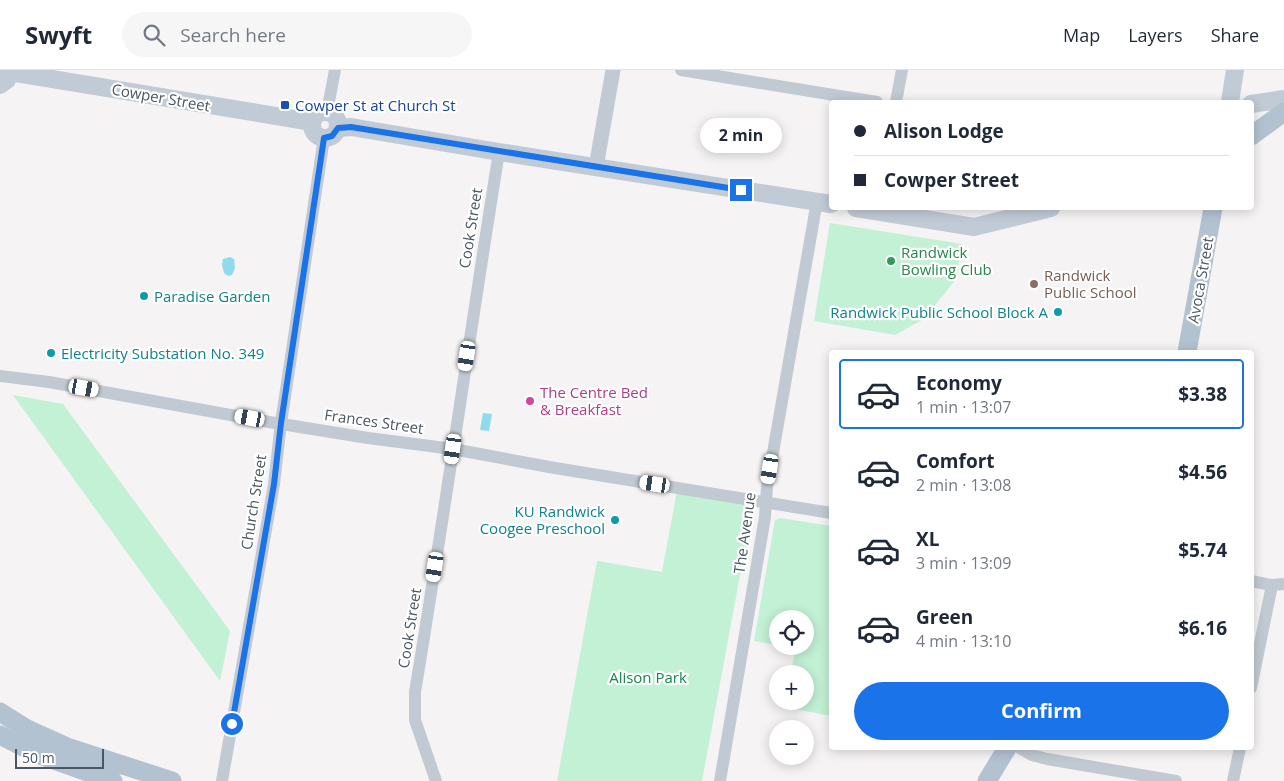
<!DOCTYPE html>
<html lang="en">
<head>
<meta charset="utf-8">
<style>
  :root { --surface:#fff; --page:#f6f6f7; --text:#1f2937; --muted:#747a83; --line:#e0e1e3; --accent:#1a73e8 }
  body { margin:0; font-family:"Open Sans",sans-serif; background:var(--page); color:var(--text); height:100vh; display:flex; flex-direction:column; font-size:19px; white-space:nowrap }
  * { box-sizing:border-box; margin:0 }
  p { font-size:16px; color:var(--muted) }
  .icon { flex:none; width:28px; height:28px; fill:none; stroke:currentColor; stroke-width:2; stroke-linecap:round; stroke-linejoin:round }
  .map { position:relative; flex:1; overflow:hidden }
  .side { position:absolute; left:829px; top:280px; width:425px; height:400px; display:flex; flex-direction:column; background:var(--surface); border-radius:5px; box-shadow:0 2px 12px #0003 }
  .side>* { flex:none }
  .guide { position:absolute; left:829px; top:30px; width:425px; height:110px; border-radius:5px; box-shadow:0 2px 12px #0003; display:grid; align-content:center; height:110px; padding:0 25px; background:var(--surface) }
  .controls { position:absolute; left:769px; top:540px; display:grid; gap:10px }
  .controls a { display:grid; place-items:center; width:45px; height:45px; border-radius:50%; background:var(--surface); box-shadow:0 2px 12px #0003; font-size:25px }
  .scale { position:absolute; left:15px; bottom:12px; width:89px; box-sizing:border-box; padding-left:5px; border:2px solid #4a5661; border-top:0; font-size:14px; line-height:18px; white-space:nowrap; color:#4a5661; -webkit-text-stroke:4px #fff; paint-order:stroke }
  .end { position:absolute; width:22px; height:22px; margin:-11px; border:6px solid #1a73e8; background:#fff; box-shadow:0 0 0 2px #fff }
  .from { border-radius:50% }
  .bubble { position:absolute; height:35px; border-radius:18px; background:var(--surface); box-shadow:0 2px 12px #0003; font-size:16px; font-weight:700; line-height:35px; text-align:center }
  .car { position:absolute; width:15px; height:30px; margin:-15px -8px; border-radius:6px; box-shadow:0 0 4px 1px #0007; background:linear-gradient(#fff 24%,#345 0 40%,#fff 0 76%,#345 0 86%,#fff 0) }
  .guide b { display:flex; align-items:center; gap:18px; height:48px; font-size:19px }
  .guide b+b { border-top:1px solid var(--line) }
  .guide i { width:12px; height:12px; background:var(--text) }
  ul { padding:9px 0 0; list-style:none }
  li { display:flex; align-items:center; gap:15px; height:70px; margin:0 10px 8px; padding:0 15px; border:2px solid transparent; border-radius:5px }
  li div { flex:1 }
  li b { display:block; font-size:19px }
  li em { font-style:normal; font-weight:700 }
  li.active { border-color:var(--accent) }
  li>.icon { width:45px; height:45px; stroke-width:1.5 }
  .button { display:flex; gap:10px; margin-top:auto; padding:10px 25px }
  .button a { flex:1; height:58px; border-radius:30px; background:var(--accent); color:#fff; font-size:20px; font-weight:700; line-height:58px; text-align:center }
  header { display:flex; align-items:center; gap:30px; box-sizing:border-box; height:70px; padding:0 25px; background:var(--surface); border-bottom:1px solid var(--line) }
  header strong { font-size:24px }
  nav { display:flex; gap:28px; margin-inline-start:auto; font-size:18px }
  .search { width:350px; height:45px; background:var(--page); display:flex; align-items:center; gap:12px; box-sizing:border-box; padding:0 18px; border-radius:28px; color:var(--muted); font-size:19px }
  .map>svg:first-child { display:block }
</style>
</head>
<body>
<header>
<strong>Swyft</strong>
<div class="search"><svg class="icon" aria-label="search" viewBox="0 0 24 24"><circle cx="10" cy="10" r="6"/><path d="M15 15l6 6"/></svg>Search here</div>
<nav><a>Map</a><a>Layers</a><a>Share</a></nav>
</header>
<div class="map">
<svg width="1284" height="711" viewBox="0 0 1284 711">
  <rect width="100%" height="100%" fill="#f5f3f3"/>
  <g fill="#c3f1d5">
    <path d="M 830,153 L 962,174 L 956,209 L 924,249 L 895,265 L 814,251 Z"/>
    <path d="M 13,325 L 63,334 L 230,561 L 220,611 Z"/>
    <path d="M 677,421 L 753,435 L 702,711 L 557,711 L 597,491 L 662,502 Z"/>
    <path d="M 780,448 L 831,456 L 831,646 L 785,637 L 786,631 L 805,631 L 805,604 L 791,604 L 795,579 L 782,576 L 805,576 L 805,549 L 778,549 L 777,575 L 754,571 L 775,450 Z"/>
  </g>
  <g fill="#90daee">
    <path d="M 230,187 L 234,189 L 235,198 L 232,205 L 228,206 L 224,203 L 222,195 L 223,189 Z"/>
    <path d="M 483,343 L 492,344 L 489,361 L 480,360 Z"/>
  </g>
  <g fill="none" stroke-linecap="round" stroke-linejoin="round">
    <g stroke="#c1cad2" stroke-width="12">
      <path d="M 681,0 L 877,32"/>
      <path d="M 896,32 L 902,0"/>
      <path d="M 327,42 L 335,0"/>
      <path d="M 0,306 L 49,312 L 269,352 L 368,368 L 453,379 L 549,397 L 831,443"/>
      <path d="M 1251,511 L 1272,515 L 1284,514"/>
      <path d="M 1251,618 L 1272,515"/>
      <path d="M 1020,678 L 1032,685 L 1047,689 L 1176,711"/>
      <path d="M 222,711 L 274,414 L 281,353 L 324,68"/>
      <path d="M 436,711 L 415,650 L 415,622 C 445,442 470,262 499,82"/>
      <path d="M 720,711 L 765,447 L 767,417 L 817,131"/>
      <path d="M 1233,711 L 1240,678"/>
    </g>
    <path stroke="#c1cad2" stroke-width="15" d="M 596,97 L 613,0"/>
    <g stroke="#c1cbd6" stroke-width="18">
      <path d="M 10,2 L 312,52"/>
      <path d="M 0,15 L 7,10 L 9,0"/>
      <path d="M 1230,32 L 1235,0"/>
      <path d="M 1251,34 L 1284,29"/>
      <circle cx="325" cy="55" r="13"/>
      <path d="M 338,58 L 351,57 L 499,82 L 831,134"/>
      <path d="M 856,138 L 974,157 L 1051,138"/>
    </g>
    <g stroke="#b3c2d1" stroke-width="19">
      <path d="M 1251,66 L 1284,42"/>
      <path d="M 1187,282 L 1213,138"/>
      <path d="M 0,642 L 27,659 L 67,677 L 172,711"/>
      <path d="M 0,665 L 37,684 L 113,711"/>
      <path d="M 987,711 L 1007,678"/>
    </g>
  </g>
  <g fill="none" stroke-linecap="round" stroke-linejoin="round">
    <path stroke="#1a73e8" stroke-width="6" d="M 232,654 L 274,414 L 281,353 L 324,68 L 332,66 L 338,58 L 351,57 L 741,120"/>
  </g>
  <rect fill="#1a4fb4" stroke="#fff" stroke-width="2" x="280" y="30" width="10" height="10" rx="2.5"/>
  <circle fill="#2e9e5b" stroke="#fff" stroke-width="2" cx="891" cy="191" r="5"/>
  <circle fill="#8d6e63" stroke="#fff" stroke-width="2" cx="1034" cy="214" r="5"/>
  <g fill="#0f9aa8" stroke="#fff" stroke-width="2">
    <circle cx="144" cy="226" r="5"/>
    <circle cx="1058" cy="242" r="5"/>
    <circle cx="51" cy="283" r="5"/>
    <circle cx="615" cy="450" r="5"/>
  </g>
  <circle fill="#d1479c" stroke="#fff" stroke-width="2" cx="530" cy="331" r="5"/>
  <g text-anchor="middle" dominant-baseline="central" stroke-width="4.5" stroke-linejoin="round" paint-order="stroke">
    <g font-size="15" fill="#4a5661" stroke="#fff">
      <text transform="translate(161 27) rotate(10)">Cowper Street</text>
      <text transform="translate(470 158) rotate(-81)">Cook Street</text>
      <text transform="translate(1200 210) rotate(-80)">Avoca Street</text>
      <text transform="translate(374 351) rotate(8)">Frances Street</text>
      <text transform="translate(253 432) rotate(-81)">Church Street</text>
      <text transform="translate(744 463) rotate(-82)">The Avenue</text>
      <text transform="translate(409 558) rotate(-81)">Cook Street</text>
    </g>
    <g font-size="15" fill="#164399" stroke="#fff" text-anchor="start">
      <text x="295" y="35">Cowper St at Church St</text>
    </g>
    <g font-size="15" fill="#27864d" stroke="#fff" text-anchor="start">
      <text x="901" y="182">Randwick<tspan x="901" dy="17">Bowling Club</tspan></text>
    </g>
    <g font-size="15" fill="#785e54" stroke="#fff" text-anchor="start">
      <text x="1044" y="205">Randwick<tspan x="1044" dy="17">Public School</tspan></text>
    </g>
    <g font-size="15" fill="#0d838f" stroke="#fff" text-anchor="start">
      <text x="154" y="226">Paradise Garden</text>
      <text x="1048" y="242" text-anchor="end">Randwick Public School Block A</text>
      <text x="61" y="283">Electricity Substation No. 349</text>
      <text x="605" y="441" text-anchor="end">KU Randwick<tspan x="605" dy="17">Coogee Preschool</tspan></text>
    </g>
    <g font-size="15" fill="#b23c85" stroke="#fff" text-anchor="start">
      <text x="540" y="322">The Centre Bed<tspan x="540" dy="17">&amp; Breakfast</tspan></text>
    </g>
    <g font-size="15" fill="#17864f" stroke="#fff">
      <text x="648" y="607">Alison Park</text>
    </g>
  </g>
</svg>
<div class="controls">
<a><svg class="icon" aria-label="locate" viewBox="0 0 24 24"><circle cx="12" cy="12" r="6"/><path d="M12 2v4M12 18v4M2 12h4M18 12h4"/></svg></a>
<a>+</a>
<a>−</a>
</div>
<div class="scale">50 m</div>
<i class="end from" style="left:232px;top:654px"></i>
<i class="end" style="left:741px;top:120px"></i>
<div class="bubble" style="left:700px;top:48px;width:82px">2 min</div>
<i class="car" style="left:467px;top:286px;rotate:189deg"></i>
<i class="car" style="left:84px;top:318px;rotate:100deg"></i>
<i class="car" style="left:250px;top:348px;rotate:280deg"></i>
<i class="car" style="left:453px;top:379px;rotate:188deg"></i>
<i class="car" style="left:770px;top:399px;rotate:189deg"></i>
<i class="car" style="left:655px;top:414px;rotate:279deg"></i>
<i class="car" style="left:435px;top:497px;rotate:189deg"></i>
<div class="guide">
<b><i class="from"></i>Alison Lodge</b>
<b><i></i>Cowper Street</b>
</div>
<section class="side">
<ul>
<li class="active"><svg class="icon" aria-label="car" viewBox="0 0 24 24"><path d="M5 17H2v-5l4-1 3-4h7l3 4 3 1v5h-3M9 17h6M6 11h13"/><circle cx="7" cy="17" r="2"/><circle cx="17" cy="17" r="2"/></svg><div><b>Economy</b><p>1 min · 13:07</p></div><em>$3.38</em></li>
<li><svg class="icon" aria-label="car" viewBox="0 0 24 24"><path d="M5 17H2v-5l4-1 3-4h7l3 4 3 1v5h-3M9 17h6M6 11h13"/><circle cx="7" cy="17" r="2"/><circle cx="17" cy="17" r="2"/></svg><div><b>Comfort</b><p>2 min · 13:08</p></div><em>$4.56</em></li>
<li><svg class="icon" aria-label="car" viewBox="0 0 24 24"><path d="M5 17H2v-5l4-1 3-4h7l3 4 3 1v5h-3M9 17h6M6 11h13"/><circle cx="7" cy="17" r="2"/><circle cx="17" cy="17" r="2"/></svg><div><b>XL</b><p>3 min · 13:09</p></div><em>$5.74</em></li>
<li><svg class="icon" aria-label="car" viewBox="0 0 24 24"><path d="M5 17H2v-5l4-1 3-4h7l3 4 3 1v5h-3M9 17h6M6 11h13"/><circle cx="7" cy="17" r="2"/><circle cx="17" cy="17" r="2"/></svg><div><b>Green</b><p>4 min · 13:10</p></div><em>$6.16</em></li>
</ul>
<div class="button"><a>Confirm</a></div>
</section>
</div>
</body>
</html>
